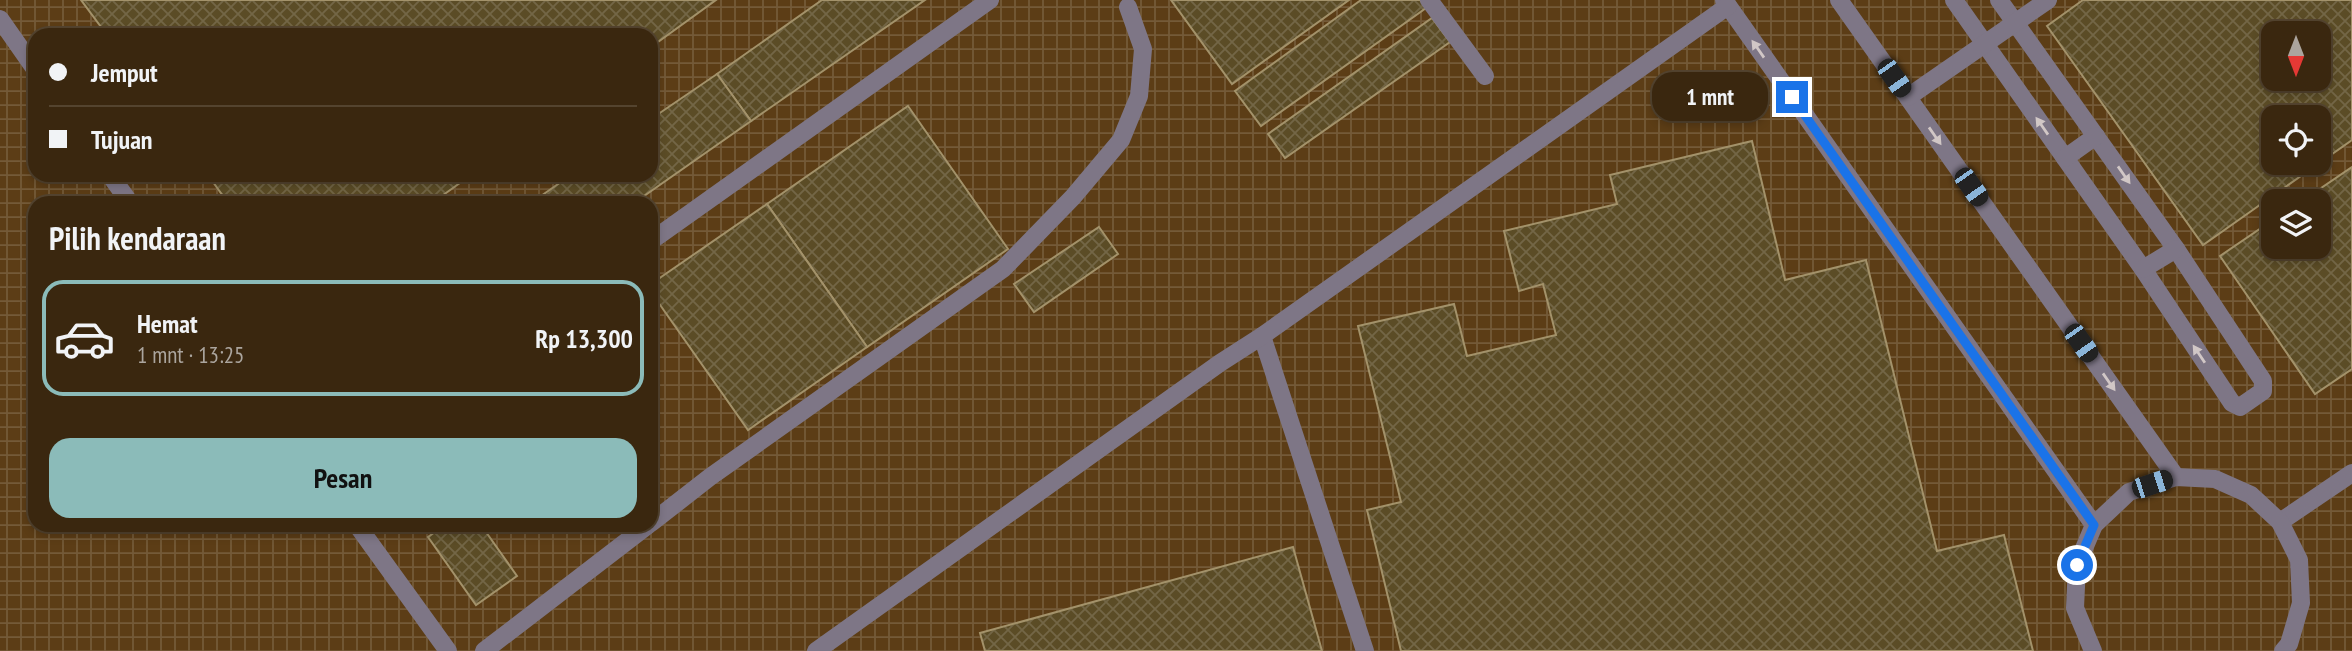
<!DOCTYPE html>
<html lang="id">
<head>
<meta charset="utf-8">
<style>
  :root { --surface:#3a270f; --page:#45331d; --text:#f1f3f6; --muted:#aba59e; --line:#54442f; --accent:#8bbbb9 }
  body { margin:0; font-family:"PT Sans Narrow",sans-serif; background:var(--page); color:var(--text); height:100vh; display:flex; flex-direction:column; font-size:26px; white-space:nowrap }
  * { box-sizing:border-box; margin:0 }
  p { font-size:23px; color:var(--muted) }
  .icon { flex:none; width:38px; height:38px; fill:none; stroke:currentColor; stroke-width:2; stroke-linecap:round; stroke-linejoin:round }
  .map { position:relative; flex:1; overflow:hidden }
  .side { position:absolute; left:28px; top:196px; width:630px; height:336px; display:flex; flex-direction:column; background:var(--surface); border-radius:21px; box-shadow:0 4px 10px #0003,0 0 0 2px var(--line) }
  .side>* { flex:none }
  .guide { position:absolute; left:28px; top:28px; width:630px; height:154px; border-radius:21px; box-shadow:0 4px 10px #0003,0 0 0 2px var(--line); display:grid; align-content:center; height:154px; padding:0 21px; background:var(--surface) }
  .needle { width:46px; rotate:180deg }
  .fabs { position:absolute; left:2261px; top:21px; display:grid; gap:14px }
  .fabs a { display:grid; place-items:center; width:70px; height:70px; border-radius:14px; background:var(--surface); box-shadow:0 4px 10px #0003,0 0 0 2px var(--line); font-size:35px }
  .end { position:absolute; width:32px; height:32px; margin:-16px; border:9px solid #1a73e8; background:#fff; box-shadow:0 0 0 4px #fff }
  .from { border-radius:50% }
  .bubble { position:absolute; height:49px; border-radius:21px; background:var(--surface); box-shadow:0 4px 10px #0003,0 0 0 2px var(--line); font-size:23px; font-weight:700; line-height:49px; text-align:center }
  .car { position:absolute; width:21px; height:42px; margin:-21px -10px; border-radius:9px; box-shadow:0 0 5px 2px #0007; background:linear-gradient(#222 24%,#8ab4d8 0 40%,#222 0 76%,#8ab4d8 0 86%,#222 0) }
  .guide b { display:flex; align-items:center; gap:24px; height:66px; font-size:26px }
  .guide b+b { border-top:2px solid var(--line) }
  .guide i { width:18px; height:18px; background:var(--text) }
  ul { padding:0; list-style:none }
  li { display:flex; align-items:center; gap:21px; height:116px; margin:0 14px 10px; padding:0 7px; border:4px solid transparent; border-radius:21px }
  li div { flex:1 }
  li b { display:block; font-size:26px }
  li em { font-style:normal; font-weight:700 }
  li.active { border-color:var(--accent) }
  li>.icon { width:63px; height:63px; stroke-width:1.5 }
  h2 { padding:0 21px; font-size:32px; line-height:84px }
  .cta { display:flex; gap:14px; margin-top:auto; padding:14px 21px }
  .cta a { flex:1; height:80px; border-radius:21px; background:var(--accent); color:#111; font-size:28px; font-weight:700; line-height:80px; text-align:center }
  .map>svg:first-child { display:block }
</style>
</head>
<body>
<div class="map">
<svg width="2352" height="651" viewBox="0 0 2352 651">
  <defs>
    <pattern id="industrial-grid" width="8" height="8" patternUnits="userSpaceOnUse" patternTransform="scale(1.75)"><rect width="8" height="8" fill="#5c3d16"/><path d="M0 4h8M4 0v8" fill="none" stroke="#745a38"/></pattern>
    <pattern id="building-cross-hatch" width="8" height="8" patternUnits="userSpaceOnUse" patternTransform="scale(1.75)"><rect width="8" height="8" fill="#5b4c26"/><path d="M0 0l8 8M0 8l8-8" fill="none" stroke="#736646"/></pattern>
  </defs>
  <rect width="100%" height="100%" fill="#4e3414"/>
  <path fill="url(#industrial-grid)" fill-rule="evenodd" d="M 0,0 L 2352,0 L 2352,651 L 0,651 ZM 2273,33 L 2319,33 L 2319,79 L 2273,79 ZM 35,35 L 651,35 L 651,175 L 35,175 ZM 2273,117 L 2319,117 L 2319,163 L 2273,163 ZM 2273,201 L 2319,201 L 2319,247 L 2273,247 ZM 35,203 L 651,203 L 651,525 L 35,525 Z"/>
  <g fill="url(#building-cross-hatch)" stroke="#a3926a" stroke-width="2" fill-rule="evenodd">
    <path d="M 81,0 L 716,0 L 651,47 L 651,35 L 107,35 Z"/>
    <path d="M 822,0 L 925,0 L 751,121 L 717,74 Z"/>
    <path d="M 1171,0 L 1349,0 L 1232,84 Z"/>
    <path d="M 1361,0 L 1420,0 L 1426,8 L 1261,126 L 1235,91 Z"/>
    <path d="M 2083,0 L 2352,0 L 2352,140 L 2203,245 L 2047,26 ZM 2273,33 L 2319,33 L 2319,79 L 2273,79 ZM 2273,117 L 2319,117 L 2319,163 L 2273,163 Z"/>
    <path d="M 1432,18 L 1450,42 L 1285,158 L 1268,134 Z"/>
    <path d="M 717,74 L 751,121 L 634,203 L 531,203 L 571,175 L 651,175 L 651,119 Z"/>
    <path d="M 908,106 L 1008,249 L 867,347 L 767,204 Z"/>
    <path d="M 1752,141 L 1785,280 L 1866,260 L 1937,551 L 2004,535 L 2033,651 L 1401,651 L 1367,510 L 1401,502 L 1358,326 L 1454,304 L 1467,356 L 1556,335 L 1543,284 L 1519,291 L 1504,231 L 1617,204 L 1610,175 Z"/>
    <path d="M 2352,167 L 2352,369 L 2315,394 L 2220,256 L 2273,220 L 2273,247 L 2319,247 L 2319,201 L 2302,201 Z"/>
    <path d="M 208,175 L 471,175 L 432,203 L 228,203 Z"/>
    <path d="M 767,204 L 867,347 L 748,430 L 651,292 L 651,284 Z"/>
    <path d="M 1099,227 L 1118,254 L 1034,312 L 1014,284 Z"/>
    <path d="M 445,525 L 481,525 L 517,576 L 476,605 L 428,537 Z"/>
    <path d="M 1293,547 L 1322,651 L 985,651 L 980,633 Z"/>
  </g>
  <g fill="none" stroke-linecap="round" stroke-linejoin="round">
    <g stroke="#7e7686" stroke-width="18">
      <path d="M 1429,0 L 1485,76"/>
      <path d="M 1724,0 L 2094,525"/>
      <path d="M 1839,0 L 2176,477"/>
      <path d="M 1954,0 L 2143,269 L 2232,403 L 2240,407 L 2263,391 L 2263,381 L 2176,249 L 1999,0"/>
      <path d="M 0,19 L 35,69"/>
      <path d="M 1908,97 L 2048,0"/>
      <path d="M 2065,158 L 2096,136"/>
      <path d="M 110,175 L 130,203"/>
      <path d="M 651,241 L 990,0"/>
      <path d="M 2143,269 L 2176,249"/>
      <path d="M 1262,336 L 1365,651"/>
      <path d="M 2280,522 L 2352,473"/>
      <path d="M 651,523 L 710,477 L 1003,269 L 1073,197 L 1121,140 L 1139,96 L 1143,49 L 1128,7"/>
      <path d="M 357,525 L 448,651"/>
      <path d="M 484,651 L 648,525"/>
      <path d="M 816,651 L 1220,363 L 1262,336 L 1728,6"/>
      <path d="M 2093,651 L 2075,608 L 2077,565 L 2094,525 L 2129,492 L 2176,477 L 2215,479 L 2251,495 L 2280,522 L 2299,560 L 2301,603 L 2289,644 L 2283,651"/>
    </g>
  </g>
  <defs><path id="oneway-solid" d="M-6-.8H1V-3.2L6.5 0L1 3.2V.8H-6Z" transform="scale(1.75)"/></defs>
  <g fill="#d1c7c6">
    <use href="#oneway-solid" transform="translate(1758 49) rotate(-125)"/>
    <use href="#oneway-solid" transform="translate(2042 126) rotate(-125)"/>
    <use href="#oneway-solid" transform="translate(1935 136) rotate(55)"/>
    <use href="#oneway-solid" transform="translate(2124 175) rotate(55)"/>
    <use href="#oneway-solid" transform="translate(2199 354) rotate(-124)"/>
    <use href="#oneway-solid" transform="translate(2109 382) rotate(55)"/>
  </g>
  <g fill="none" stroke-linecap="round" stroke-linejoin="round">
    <path stroke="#1a73e8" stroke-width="9" d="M 1792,97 L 2094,525 L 2077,565"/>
  </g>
</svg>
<div class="fabs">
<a><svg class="needle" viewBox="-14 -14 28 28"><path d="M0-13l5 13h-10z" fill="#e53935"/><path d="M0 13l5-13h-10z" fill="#aba59e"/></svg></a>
<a><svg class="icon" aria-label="locate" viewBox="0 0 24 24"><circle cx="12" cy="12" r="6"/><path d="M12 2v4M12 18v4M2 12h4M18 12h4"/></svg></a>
<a><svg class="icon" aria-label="layers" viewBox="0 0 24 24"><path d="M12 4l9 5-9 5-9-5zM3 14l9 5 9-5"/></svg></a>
</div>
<i class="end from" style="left:2077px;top:565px"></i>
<i class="end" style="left:1792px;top:97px"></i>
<div class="bubble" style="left:1652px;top:72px;width:116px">1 mnt</div>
<i class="car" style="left:1894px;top:78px;rotate:145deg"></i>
<i class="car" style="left:1971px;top:187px;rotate:145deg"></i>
<i class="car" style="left:2081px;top:343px;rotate:145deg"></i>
<i class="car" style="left:2152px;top:484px;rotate:72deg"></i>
<div class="guide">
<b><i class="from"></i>Jemput</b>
<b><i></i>Tujuan</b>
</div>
<section class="side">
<h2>Pilih kendaraan</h2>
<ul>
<li class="active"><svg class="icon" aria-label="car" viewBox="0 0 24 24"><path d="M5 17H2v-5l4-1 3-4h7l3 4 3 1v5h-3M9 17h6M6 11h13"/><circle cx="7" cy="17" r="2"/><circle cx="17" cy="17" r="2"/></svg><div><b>Hemat</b><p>1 mnt · 13:25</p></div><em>Rp 13,300</em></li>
</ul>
<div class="cta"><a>Pesan</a></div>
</section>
</div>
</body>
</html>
